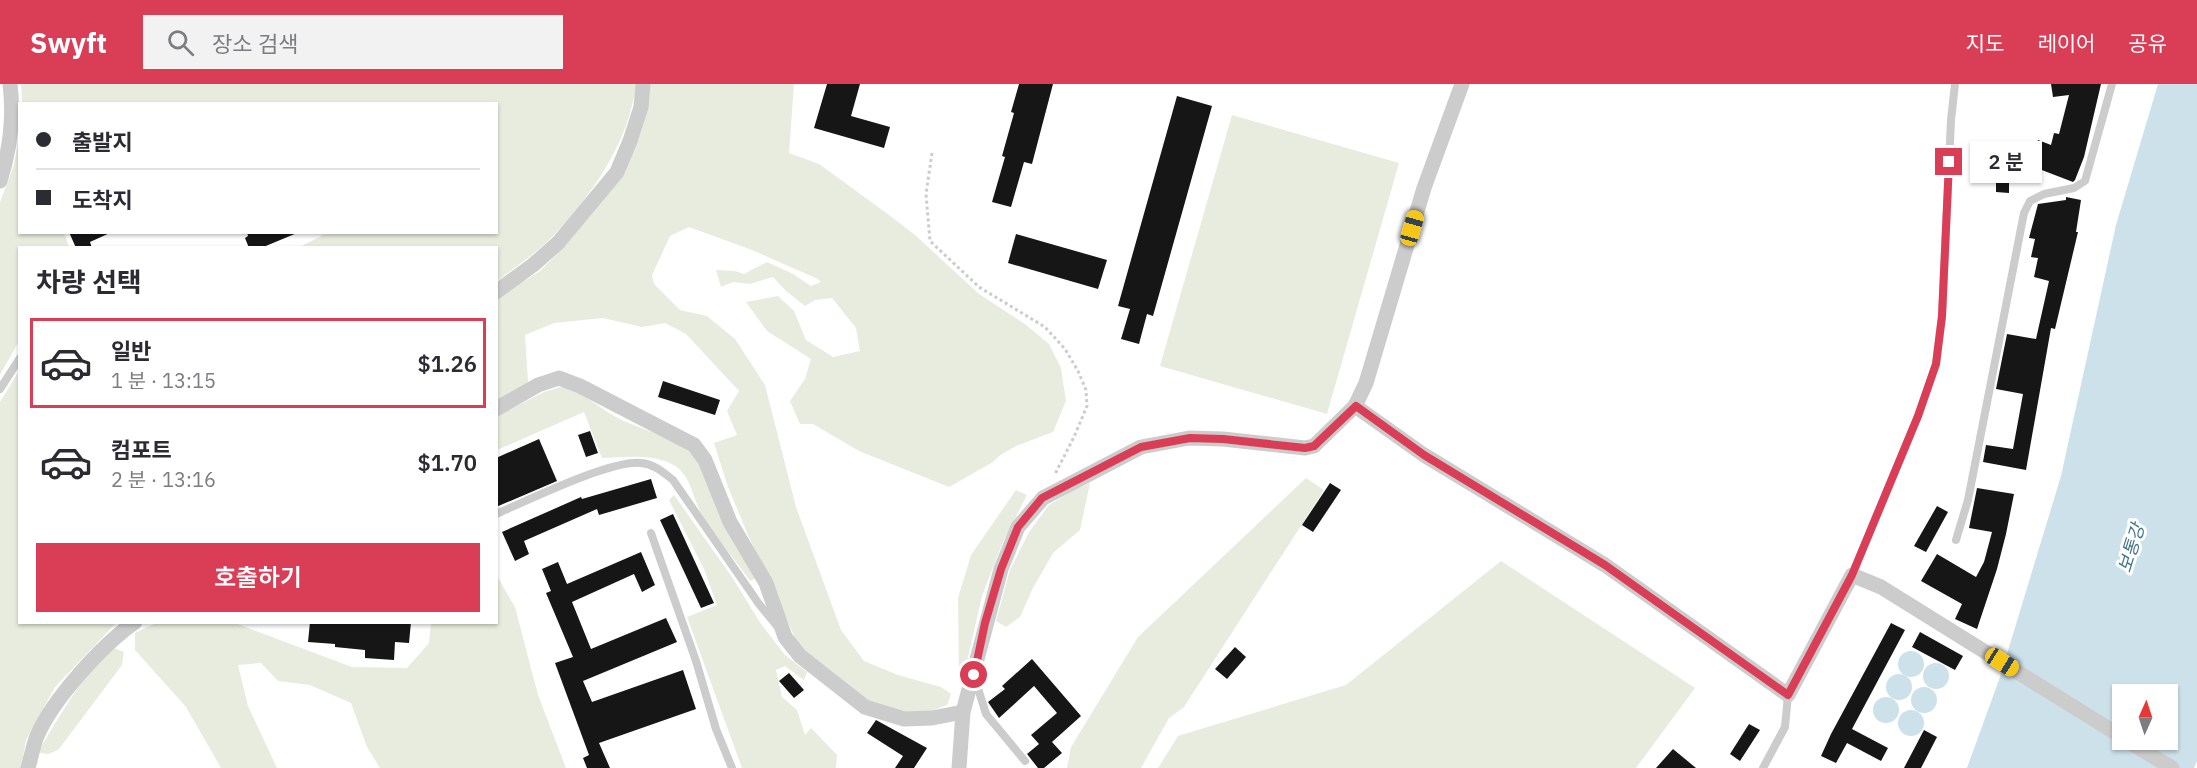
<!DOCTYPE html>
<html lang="ko">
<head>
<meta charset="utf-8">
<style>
  :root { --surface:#fff; --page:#f2f2f3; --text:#2b2b33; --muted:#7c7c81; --line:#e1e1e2; --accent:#da3e56 }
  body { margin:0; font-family:"IBM Plex Sans","Noto Sans KR",sans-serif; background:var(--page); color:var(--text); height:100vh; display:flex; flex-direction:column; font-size:22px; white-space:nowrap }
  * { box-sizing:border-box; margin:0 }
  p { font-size:20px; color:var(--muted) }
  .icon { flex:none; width:33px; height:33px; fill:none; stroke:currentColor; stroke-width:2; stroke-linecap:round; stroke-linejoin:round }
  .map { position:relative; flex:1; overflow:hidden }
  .details { position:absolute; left:18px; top:162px; width:480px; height:378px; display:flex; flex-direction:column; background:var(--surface); border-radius:0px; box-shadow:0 2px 4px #0004 }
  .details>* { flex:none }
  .banner { position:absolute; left:18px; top:18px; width:480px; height:132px; border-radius:0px; box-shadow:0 2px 4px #0004; display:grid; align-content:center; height:132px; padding:0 18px; background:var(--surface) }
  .needle { width:39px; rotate:3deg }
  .fabs { position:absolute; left:2112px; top:600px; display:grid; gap:12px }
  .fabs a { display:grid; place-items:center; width:66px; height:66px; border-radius:0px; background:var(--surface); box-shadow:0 2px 4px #0004; font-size:30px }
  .end { position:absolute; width:27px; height:27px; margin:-14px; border:8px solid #da3e56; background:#fff; box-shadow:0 0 0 3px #fff }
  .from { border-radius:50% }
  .bubble { position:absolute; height:42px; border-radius:0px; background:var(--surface); box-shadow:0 2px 4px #0004; font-size:20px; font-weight:600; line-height:42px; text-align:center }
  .car { position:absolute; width:18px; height:36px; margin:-18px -9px; border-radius:8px; box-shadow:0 0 4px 2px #0007; background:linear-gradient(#f5c518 24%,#345 0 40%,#f5c518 0 76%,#345 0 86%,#f5c518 0) }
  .banner b { display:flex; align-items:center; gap:21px; height:57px; font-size:22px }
  .banner b+b { border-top:2px solid var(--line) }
  .banner i { width:15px; height:15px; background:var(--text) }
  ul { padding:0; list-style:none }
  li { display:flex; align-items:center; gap:18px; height:90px; margin:0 12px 9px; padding:0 6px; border:3px solid transparent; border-radius:0px }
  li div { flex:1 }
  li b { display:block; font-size:22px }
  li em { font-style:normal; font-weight:600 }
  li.active { border-color:var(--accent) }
  li>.icon { width:54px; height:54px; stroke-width:1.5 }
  h2 { padding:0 18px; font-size:27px; line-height:72px }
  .action { display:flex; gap:12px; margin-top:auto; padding:12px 18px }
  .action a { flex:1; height:69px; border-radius:0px; background:var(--accent); color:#fff; font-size:24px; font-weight:600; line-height:69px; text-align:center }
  header { display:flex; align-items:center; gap:36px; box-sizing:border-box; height:84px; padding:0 30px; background:var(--accent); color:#fff }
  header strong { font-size:28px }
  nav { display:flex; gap:33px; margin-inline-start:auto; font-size:21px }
  .search { width:420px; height:54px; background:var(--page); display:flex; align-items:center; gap:15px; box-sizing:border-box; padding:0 21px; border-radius:0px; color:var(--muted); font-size:22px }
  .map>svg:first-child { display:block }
</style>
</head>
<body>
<header>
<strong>Swyft</strong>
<div class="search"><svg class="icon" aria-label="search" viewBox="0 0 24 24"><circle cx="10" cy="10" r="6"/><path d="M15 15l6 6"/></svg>장소 검색</div>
<nav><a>지도</a><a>레이어</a><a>공유</a></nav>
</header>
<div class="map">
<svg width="2197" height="684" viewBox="0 0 2197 684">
  <rect width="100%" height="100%" fill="#fff"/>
  <g fill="#e7ecde">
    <path d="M 21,0 L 636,0 C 629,59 591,112 551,154 C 535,170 515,183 497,197 L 496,164 L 299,163 L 320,153 L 323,149 L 496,148 L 496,20 L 22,20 Z"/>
    <path d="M 650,0 L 794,0 L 789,69 L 819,80 L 885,128 L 915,151 L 979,210 L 1025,240 L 1049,260 L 1061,284 L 1066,317 L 1053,348 L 1016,362 L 999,372 L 993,378 L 949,403 L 859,367 L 813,340 L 800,340 L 790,317 L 805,295 L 811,275 L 767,247 L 746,218 L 778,212 L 794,227 L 806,256 L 833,273 L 860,267 L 856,244 L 832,214 L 815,216 L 805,222 L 786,207 L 773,193 L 750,200 L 733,198 L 721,203 L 716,186 L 735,187 L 744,190 L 767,178 L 793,190 L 811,202 L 821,198 L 818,195 L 752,166 L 689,143 L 670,152 L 652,191 L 654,200 L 680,226 L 707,232 L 735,255 L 765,301 L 796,423 L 841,546 L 864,577 L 898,591 L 941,603 L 951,610 L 947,621 L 931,627 L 905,630 L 866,617 L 800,565 L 748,451 L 728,403 L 714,359 L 737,351 L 727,327 L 739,307 L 686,250 L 665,239 L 642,243 L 603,234 L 554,239 L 525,251 L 528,298 L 497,321 L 497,214 L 540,187 L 565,162 L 625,89 L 648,21 Z"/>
    <path d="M 1232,31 L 1399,79 L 1327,330 L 1160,282 Z"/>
    <path d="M 19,54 L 20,148 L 64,149 L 69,163 L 20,164 L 19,257 L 0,291 L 0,118 L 14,81 Z"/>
    <path d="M 19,287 L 20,538 L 116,539 L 55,603 L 26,656 L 21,684 L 0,684 L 0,318 Z"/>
    <path d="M 560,303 C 579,305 593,319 609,329 C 636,346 672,350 697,373 L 758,493 L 750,497 C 736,476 719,458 706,438 C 697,425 694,409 687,395 C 672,367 629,373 602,374 L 584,328 L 497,366 L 497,332 L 544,308 Z"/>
    <path d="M 1306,394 L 1324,406 L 1184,623 L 1169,634 L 1141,684 L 1067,684 L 1071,663 L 1138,553 Z"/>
    <path d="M 1090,399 L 1080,446 L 1053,469 L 1033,504 L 1020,533 L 1006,543 L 996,537 L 1010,486 L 1029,448 L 1049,421 L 1072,407 Z"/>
    <path d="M 1016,406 L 1027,411 L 1002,460 L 982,512 L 964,591 L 959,597 L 958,514 L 971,471 Z"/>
    <path d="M 674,411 L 732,493 L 761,540 L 785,571 L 807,588 L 804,596 L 785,582 L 776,586 L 782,613 L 797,626 L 805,651 L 811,644 L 837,671 L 836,684 L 742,684 L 687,533 L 717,521 L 704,485 L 669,416 Z"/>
    <path d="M 1501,477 L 1695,604 L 1636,684 L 1158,684 L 1178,652 L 1346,601 Z"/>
    <path d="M 497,492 L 515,523 L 538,611 L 566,684 L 380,684 L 367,663 L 351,619 L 310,601 L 278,597 L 261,579 L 238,581 L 248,622 L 277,684 L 221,684 L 186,623 L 135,566 L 135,549 L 156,539 L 235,539 L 352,583 L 407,584 L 429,559 L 431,539 L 496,538 Z"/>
    <path d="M 114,564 L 124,568 L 122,581 L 59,665 C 51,670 47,671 38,668 C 60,632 82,590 114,564 Z"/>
  </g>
  <g fill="#cce1ea" fill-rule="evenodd">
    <path d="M 2158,0 L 2197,0 L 2197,677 L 2194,684 L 1967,684 L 2000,593 L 2061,392 L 2116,141 ZM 2122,610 L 2168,610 L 2168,656 L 2122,656 Z"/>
    <circle cx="1911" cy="580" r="13"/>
    <circle cx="1936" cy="592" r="13"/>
    <circle cx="1899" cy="603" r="13"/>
    <circle cx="1924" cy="616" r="13"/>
    <circle cx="1886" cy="626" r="13"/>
    <circle cx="1911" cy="639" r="13"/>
  </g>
  <g fill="#161616">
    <path d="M 827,0 L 860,0 L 851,32 L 890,43 L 884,64 L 814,44 Z"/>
    <path d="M 1019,0 L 1053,0 L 1032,80 L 1024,78 L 1011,123 L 992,118 L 1005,73 L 1002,72 L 1014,29 L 1011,28 Z"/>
    <path d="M 2051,0 L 2101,0 L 2084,73 L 2075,96 L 2073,98 L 2029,81 L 2038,56 L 2051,61 L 2054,49 L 2059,50 L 2069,11 L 2053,13 Z"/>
    <path d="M 1177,12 L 1212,22 L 1153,232 L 1147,230 L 1139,260 L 1121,255 L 1130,225 L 1118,222 Z"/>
    <path d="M 1996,93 L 2009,94 L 2009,109 L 1996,108 Z"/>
    <path d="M 2066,113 L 2081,116 L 2076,148 L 2078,148 L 2055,245 L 2051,244 L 2026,386 L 1983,378 L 1986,361 L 2013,365 L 2023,310 L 1996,305 L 2007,250 L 2036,255 L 2049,197 L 2034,193 L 2038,174 L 2031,173 L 2035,155 L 2029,154 L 2038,120 L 2066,116 Z"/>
    <path d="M 69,148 L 112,148 L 90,158 L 92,164 L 76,164 Z"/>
    <path d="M 247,148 L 297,148 L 297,149 L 261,164 L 249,164 L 245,154 L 248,152 Z"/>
    <path d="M 1016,150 L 1107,176 L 1098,205 L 1008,179 Z"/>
    <path d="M 663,297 L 720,316 L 715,331 L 658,313 Z"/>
    <path d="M 590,347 L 598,369 L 586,373 L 578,351 Z"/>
    <path d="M 539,355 L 557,397 L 496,423 L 496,374 Z"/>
    <path d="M 651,395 L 657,414 L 599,431 L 597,425 L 524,457 L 529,470 L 515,477 L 502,448 L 581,413 L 582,415 Z"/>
    <path d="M 1330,399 L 1341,406 L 1313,448 L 1302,441 Z"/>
    <path d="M 1977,404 L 2014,410 L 2006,450 L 1997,485 L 1977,545 L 1955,535 L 1962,520 L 1921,497 L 1937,470 L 1976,493 L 1984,478 L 1992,448 L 1969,444 Z"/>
    <path d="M 1937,422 L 1948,428 L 1926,468 L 1914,462 Z"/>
    <path d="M 673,430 L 714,519 L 701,524 L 660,436 Z"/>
    <path d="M 641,468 L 655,501 L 642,508 L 634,490 L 572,518 L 591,565 L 666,534 L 677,558 L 583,597 L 592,618 L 683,586 L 696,625 L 599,659 L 610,684 L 587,684 L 583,674 L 589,671 L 555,579 L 573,573 L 546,509 L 551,507 L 542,485 L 558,478 L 567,500 Z"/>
    <path d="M 310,538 L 411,538 L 409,559 L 395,558 L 394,576 L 365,574 L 365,566 L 335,563 L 335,560 L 308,558 Z"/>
    <path d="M 1891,539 L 1905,546 L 1852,645 L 1888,664 L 1881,677 L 1847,659 L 1836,679 L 1821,672 L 1831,650 Z"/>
    <path d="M 1920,548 L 1963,572 L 1955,586 L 1912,563 Z"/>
    <path d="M 1235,563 L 1246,573 L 1227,595 L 1215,585 Z"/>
    <path d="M 1032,575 L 1081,632 L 1052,658 L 1062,669 L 1044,684 L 1038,684 L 1027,670 L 1039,660 L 1031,651 L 1057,629 L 1034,602 L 999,634 L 988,618 L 1005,605 L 1002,602 Z"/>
    <path d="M 789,589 L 804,606 L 794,614 L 779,597 Z"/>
    <path d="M 876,636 L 927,664 L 914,684 L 895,684 L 903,672 L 867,649 Z"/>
    <path d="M 1749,640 L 1760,646 L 1740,677 L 1730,670 Z"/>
    <path d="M 1924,646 L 1937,653 L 1921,684 L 1904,684 Z"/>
    <path d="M 1673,665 L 1696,684 L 1656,684 Z"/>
  </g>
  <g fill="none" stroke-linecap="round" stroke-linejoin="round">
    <path stroke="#ccc" stroke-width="3" stroke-dasharray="3 3" stroke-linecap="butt" d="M 932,69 L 926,110 L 930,157 L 979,203 L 1045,243 L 1065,265 L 1078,287 L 1086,306 L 1087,322 L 1074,353 L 1055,390"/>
    <g stroke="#ccc" stroke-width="8">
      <path d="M 0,305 L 20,274"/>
      <path d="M 496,430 C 529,416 610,376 641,379 C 654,380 663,388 673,396 L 759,520 L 777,542"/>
      <path d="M 651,449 L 696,577 L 716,645 L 732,684"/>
      <path d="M 1956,456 L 1968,416 L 2024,129 L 2030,117 L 2044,110 L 2074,104 L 2085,97 L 2112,0"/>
      <path d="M 1852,491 L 1918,332 L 1936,280 L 1942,232 L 1951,36 L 1955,0"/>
      <path d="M 975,595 L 986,630 L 1025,677"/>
      <path d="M 1763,684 L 1785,643 L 1788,611"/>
    </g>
    <g stroke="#ccc" stroke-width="15">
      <path d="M 0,97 C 10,66 14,32 10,0"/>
      <path d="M 496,208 L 533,181 L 558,159 L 617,88 L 630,57 L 641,23 L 643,0"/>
      <path d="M 1355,322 L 1366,299 L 1424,104 L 1462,0"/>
      <path d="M 496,325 L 538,301 L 559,294 L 580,302 L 694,361 L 705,376 L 730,438 L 766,499 L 785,553 L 800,572 L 865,623 L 904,635 L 932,634 L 963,628"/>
      <path d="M 2126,656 L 2172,684"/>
      <path d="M 28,684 C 31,674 33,662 37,652 C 53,615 102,561 135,538"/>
      <path d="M 959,684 L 963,628 L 1001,485 L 1018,443 L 1043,414 L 1141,363 L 1189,354 L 1223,355 L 1305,364 L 1314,362 L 1355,322 L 1424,371 L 1605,481 L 1788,611 L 1852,491 L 1881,503 L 2122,653"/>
    </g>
  </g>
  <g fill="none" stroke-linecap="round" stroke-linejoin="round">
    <path stroke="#da3e56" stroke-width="8" d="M 974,591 L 985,539 L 1001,485 L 1018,443 L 1042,414 L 1141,363 L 1190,354 L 1223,355 L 1305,364 L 1314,362 L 1356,322 L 1424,371 L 1605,481 L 1788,611 L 1852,491 L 1918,332 L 1936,280 L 1942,232 L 1949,78"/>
  </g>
  <g text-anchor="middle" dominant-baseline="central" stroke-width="6" stroke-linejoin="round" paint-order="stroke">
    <g font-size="18" font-style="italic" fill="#42768d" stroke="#fff">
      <text transform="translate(2131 464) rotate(-73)">보통강</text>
    </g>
  </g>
</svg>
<div class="fabs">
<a><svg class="needle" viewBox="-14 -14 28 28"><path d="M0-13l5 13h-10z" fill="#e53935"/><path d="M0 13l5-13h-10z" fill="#7c7c81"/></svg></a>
</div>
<i class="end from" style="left:974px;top:591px"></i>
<i class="end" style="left:1949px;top:78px"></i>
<div class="bubble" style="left:1970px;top:57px;width:72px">2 분</div>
<i class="car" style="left:1412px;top:144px;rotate:16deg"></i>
<i class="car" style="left:2002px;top:578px;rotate:122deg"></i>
<div class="banner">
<b><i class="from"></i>출발지</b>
<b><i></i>도착지</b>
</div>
<section class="details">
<h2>차량 선택</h2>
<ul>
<li class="active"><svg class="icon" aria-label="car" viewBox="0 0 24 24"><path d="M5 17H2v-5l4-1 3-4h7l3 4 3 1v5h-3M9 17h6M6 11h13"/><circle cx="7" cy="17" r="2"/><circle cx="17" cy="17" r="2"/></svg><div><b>일반</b><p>1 분 · 13:15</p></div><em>$1.26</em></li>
<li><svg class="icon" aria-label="car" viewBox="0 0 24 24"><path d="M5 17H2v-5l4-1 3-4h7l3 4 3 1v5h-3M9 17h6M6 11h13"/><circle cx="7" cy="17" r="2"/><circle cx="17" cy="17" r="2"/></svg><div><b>컴포트</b><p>2 분 · 13:16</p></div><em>$1.70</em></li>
</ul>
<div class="action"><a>호출하기</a></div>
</section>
</div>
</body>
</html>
